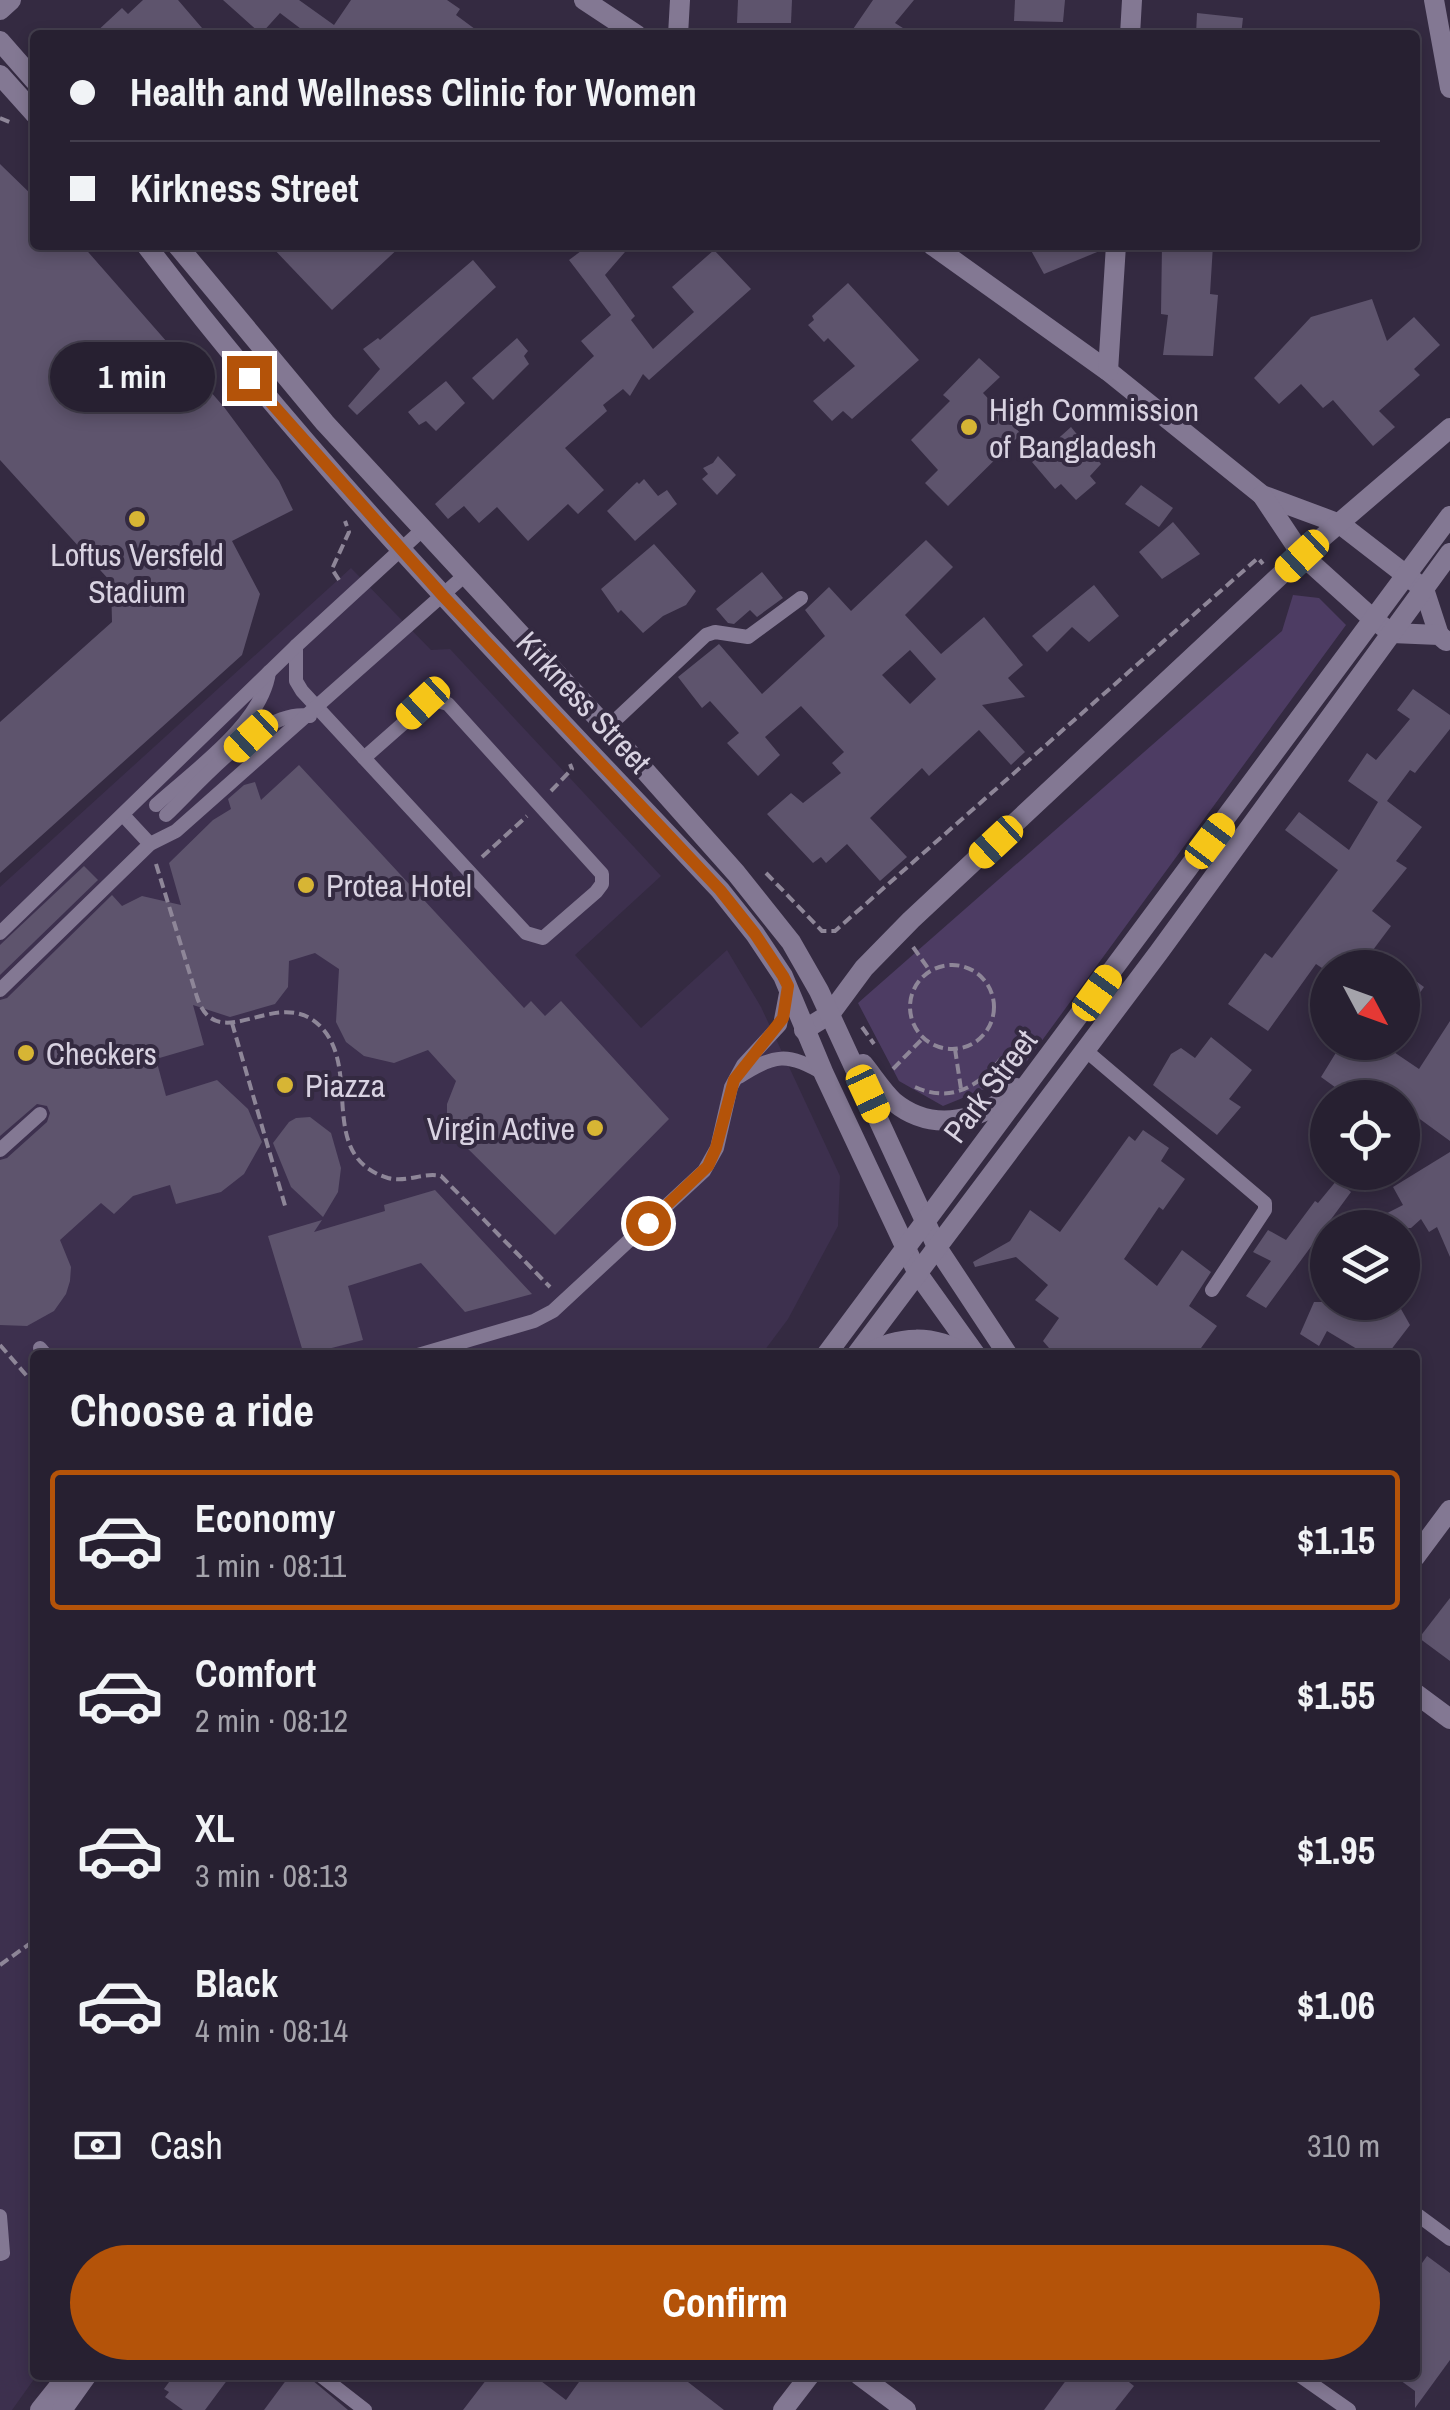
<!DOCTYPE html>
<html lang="en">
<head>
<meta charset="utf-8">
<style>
  :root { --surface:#272031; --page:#332d3d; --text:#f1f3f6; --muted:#a4a3ab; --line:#433e4d; --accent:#b45309 }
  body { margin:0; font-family:"Archivo Narrow",sans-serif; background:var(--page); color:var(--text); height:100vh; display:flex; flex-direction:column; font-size:38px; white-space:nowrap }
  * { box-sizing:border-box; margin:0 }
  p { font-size:32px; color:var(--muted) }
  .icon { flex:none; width:55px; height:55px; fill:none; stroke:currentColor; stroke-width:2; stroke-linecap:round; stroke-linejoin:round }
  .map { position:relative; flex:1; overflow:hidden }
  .drawer { position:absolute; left:30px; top:1350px; width:1390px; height:1030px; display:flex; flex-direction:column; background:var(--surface); border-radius:10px; box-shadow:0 5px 15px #0003,0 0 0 2px var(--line) }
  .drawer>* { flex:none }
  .hud { position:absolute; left:30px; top:30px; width:1390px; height:220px; border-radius:10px; box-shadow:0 5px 15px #0003,0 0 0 2px var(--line); display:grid; align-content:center; height:220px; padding:0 40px; background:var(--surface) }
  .needle { width:65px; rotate:131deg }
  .tools { position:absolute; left:1310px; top:950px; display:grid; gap:20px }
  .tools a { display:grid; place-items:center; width:110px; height:110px; border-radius:50%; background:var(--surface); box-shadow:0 5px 15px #0003,0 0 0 2px var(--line); font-size:50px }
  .end { position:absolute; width:45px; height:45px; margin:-22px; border:12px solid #b45309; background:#fff; box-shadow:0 0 0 5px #fff }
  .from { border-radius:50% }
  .bubble { position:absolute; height:70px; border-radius:35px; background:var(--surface); box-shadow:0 5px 15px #0003,0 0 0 2px var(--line); font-size:32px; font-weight:700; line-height:70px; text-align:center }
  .car { position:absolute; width:30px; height:60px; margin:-30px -15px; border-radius:12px; box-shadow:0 0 8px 2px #0007; background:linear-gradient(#f5c518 24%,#345 0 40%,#f5c518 0 76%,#345 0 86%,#f5c518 0) }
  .hud b { display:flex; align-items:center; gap:35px; height:95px; font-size:38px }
  .hud b+b { border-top:2px solid var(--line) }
  .hud i { width:25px; height:25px; background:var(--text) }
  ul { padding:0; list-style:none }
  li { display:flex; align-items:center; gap:30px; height:140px; margin:0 20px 15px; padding:0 20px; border:5px solid transparent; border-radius:10px }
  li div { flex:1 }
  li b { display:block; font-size:38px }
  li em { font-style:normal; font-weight:700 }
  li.current { border-color:var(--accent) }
  li>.icon { width:90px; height:90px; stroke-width:1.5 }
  h2 { padding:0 40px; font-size:45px; line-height:120px }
  .pay { display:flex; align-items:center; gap:25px; height:110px; padding:0 40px; font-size:38px }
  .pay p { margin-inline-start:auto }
  .button { display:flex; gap:20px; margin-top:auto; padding:20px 40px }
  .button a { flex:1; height:115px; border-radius:60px; background:var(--accent); color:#fff; font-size:40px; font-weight:700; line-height:115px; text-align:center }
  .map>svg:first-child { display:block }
</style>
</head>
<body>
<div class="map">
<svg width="1450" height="2410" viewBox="0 0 1450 2410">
  <rect width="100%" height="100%" fill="#342a41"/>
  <path fill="#3d304e" d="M 351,568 L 431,650 L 450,649 L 661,876 L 575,955 L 641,1028 L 727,950 L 761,1007 L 840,1176 L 838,1226 L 788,1319 L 761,1355 L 35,1355 L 37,2375 L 12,2410 L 0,2410 L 0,887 Z"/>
  <path fill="#4d3c63" d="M 1293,595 L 1319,598 L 1346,625 L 1027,1061 L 997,1084 L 943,1106 L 899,1081 L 858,1003 L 1282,631 Z"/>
  <g fill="#5e546d" fill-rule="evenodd">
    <path d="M 143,0 L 178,0 L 208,35 L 93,35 L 122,8 L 128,14 Z"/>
    <path d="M 223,0 L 299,0 L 334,25 L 351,0 L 447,0 L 460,9 L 456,15 L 483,35 L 309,35 L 280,13 L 261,34 Z"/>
    <path d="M 738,0 L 792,0 L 791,23 L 737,23 Z"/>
    <path d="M 873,0 L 914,0 L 895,23 L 914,35 L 849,35 Z"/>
    <path d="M 1015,0 L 1065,0 L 1063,22 L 1014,21 Z"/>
    <path d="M 1197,13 L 1243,18 L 1241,35 L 1196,35 Z"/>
    <path d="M 0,164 L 35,198 L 35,245 L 82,245 L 224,407 L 279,481 L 293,510 L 232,541 L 260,594 L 242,655 L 0,873 L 0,722 L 112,622 L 111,582 L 0,460 Z"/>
    <path d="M 270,245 L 402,245 L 332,310 Z"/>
    <path d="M 589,245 L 631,245 L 605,275 L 635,316 L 631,320 L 653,349 L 694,312 L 672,287 L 714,250 L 751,289 L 649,380 L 643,374 L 630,396 L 623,389 L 603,405 L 607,411 L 565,448 L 604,490 L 578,514 L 568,504 L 528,541 L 497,507 L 479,523 L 464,506 L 448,519 L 435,504 L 594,356 L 581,341 L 611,315 L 569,260 Z"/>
    <path d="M 1028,245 L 1102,245 L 1102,250 L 1044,274 Z"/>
    <path d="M 1162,245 L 1213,245 L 1210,294 L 1218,295 L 1213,356 L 1163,355 L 1168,315 L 1161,314 Z"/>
    <path d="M 473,260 L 496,287 L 357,415 L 348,406 L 380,369 L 363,349 L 378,338 L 380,340 Z"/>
    <path d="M 848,283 L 919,360 L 852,419 L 843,411 L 832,421 L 813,401 L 855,366 L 828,338 L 824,342 L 808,325 L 814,320 L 812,316 Z"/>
    <path d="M 1372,299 L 1387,341 L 1414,317 L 1440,345 L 1414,369 L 1420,375 L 1379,411 L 1395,427 L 1373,446 L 1333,400 L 1323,408 L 1301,384 L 1279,404 L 1254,378 L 1311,317 Z"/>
    <path d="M 517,338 L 528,351 L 524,356 L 529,364 L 493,400 L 472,378 Z"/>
    <path d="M 979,358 L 1000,377 L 983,393 L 1021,434 L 948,506 L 925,483 L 938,470 L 911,440 L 950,401 L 943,395 Z"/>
    <path d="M 446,381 L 465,403 L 436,431 L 426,421 L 419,425 L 408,412 Z"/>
    <path d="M 1071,427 L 1101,464 L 1090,476 L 1096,483 L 1076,500 L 1061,484 L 1055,489 L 1032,462 Z"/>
    <path d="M 718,456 L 736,475 L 717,495 L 702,479 L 708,474 L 703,468 L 713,463 Z"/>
    <path d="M 644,479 L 658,496 L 667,490 L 677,504 L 635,541 L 607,511 L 637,482 L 639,484 Z"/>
    <path d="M 1141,485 L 1173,508 L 1159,527 L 1125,504 Z"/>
    <path d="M 1173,522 L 1200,554 L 1162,579 L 1139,552 Z"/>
    <path d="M 926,540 L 953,567 L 905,615 L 941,654 L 984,617 L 1023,665 L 1008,678 L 1025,697 L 982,705 L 1025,752 L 1011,765 L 979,730 L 929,776 L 922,768 L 870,818 L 907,857 L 880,881 L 847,844 L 826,863 L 821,857 L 813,863 L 767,814 L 791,793 L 803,803 L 841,773 L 832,763 L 844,752 L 801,706 L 765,737 L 780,755 L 758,776 L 727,743 L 739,733 L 710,701 L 702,708 L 678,677 L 719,644 L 762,694 L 825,636 L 805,610 L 829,587 L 851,611 ZM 910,650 L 936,679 L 910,704 L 882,675 Z"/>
    <path d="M 654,544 L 696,591 L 686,605 L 663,616 L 643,633 L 621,610 L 618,613 L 601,589 Z"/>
    <path d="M 762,572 L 783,598 L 757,617 L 750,610 L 734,624 L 728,623 L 716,609 Z"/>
    <path d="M 1094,585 L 1119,616 L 1089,642 L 1072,627 L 1047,652 L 1032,636 Z"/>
    <path d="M 1413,689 L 1450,715 L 1450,729 L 1415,773 L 1410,770 L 1387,801 L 1422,827 L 1396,861 L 1407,868 L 1372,911 L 1391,926 L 1373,950 L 1397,968 L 1322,968 L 1316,964 L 1268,1031 L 1228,1004 L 1265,953 L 1272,958 L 1338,870 L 1285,830 L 1299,812 L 1349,850 L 1378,802 L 1348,781 L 1367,753 L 1376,760 L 1410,719 L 1397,710 Z"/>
    <path d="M 299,765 L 524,1008 L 531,1001 L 545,1016 L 561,1001 L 669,1119 L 555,1235 L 453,1134 L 447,1120 L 447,1104 L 456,1081 L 428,1050 L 394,1063 L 364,1056 L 346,1042 L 336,1022 L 339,969 L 315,953 L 289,961 L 288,987 L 275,1004 L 230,1017 L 193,1005 L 204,1045 L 156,1059 L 166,1096 L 217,1080 L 248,1109 L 262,1142 L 244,1174 L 221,1192 L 176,1204 L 170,1185 L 133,1196 L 114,1214 L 101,1203 L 60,1240 L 71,1267 L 70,1281 L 66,1294 L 54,1311 L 27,1326 L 0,1325 L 0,1160 L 7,1158 L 47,1122 L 50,1113 L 47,1106 L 37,1104 L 0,1136 L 0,1000 L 7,998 L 112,895 L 122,906 L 142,896 L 181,905 L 169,863 L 213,820 L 231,809 L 228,799 L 244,785 L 255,782 L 261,800 Z"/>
    <path d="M 84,866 L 98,880 L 0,975 L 0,945 Z"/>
    <path d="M 1402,971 L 1424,987 L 1402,1018 Z"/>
    <path d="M 1450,1021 L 1450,1141 L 1402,1106 L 1402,1098 L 1350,1098 L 1321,1077 L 1337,1051 L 1348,1042 L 1379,1042 L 1419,1069 Z"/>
    <path d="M 1211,1037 L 1252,1070 L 1229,1099 L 1241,1107 L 1217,1135 L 1153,1085 L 1171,1054 L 1181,1048 L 1195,1058 Z"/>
    <path d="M 310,1117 L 331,1133 L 341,1168 L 338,1192 L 323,1217 L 291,1187 L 273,1143 L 289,1122 L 296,1118 Z"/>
    <path d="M 1143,1130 L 1169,1148 L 1161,1161 L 1185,1179 L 1163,1210 L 1159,1207 L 1124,1259 L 1157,1286 L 1182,1250 L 1211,1272 L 1189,1306 L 1217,1326 L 1196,1355 L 1055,1355 L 1043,1341 L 1059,1318 L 1035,1300 L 1048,1285 L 1016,1257 L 975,1267 L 973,1262 L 1010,1241 L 1030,1210 L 1060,1232 L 1129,1136 L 1135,1141 Z"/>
    <path d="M 1450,1152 L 1450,1257 L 1437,1227 L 1429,1232 L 1421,1219 L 1411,1228 L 1358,1228 L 1403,1205 L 1393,1187 Z"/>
    <path d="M 1337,1180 L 1351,1192 L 1266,1308 L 1246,1296 L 1271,1261 L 1253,1252 L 1268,1230 L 1286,1240 L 1315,1201 L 1318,1203 Z"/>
    <path d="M 435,1190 L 532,1294 L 465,1312 L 421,1263 L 348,1286 L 363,1340 L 304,1355 L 268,1236 L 322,1220 L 314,1232 L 385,1211 L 384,1205 Z"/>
    <path d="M 1314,1302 L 1391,1302 L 1401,1309 L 1410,1325 L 1387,1355 L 1367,1355 L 1327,1331 L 1319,1346 L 1300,1334 Z"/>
    <path d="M 1450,1598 L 1450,1661 L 1419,1638 Z"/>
    <path d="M 1427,2256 L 1450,2273 L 1450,2360 L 1415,2408 L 1415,2391 L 1393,2375 L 1415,2375 L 1415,2273 Z"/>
    <path d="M 174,2375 L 231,2375 L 205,2410 L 183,2410 L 165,2397 L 169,2392 L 164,2389 Z"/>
    <path d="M 290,2375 L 306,2375 L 348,2410 L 264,2410 Z"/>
    <path d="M 490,2375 L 533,2375 L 566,2400 L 584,2375 L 679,2375 L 724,2410 L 463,2410 Z"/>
    <path d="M 1070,2375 L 1120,2375 L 1134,2386 L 1115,2410 L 1044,2410 Z"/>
  </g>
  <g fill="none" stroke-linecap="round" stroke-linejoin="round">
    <g stroke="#8e8698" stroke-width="4" stroke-dasharray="10 5" stroke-linecap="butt">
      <path d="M 0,118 L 12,123"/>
      <path d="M 339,580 L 332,569 L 349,532 L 345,521"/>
      <path d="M 551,791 L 572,769 L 570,764"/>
      <path d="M 482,857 L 527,816"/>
      <path d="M 156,864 L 197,997 C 218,1060 279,981 322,1028 C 362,1072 316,1156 388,1178 C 407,1183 423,1172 441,1176 L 550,1287"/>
      <path d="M 766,873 L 822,931 L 835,931 L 1258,558 L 1263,564"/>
      <path d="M 913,947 L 930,971"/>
      <circle cx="952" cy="1007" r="42"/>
      <path d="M 232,1023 L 286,1209"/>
      <path d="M 862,1027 L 874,1044"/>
      <path d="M 955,1049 L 961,1089"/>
      <path d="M 893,1069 L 924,1037"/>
      <path d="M 915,1087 C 953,1104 981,1085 1004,1055"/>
      <path d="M 0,1345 L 33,1383"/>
      <path d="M 0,1965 L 35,1940"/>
    </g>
    <g stroke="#837893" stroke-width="14">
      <path d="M 296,646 L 296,681 L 302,691 L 364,758"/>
      <path d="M 431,699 L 448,704 L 602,874 L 602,884 L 596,892 L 543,938 L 526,933 L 364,758 Z"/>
      <path d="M 607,728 L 706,635 L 715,632 L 748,637 L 801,598"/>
      <path d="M 156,805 C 193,771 262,724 269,672"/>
      <path d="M 123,815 L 150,844"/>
      <path d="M 166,815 C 199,784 262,707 310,716"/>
      <path d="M 0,933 L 296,646 L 421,531"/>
      <path d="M 0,990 L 150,844 L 176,831 L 464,576"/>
      <path d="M 1084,1049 L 1265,1203 L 1265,1210 L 1212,1290"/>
      <path d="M 739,1077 C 774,1054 788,1052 824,1074"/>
      <path d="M 0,1150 L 40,1114"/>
      <path d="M 40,1348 L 46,1355"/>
      <path d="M 418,1355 L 534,1321 L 553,1311 L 704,1171 L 717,1148 L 731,1087 L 743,1065 L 780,1025 L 787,988"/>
      <path d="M 1415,2213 L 1450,2239"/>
      <path d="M 0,2216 L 3,2253 L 0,2254"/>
      <path d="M 320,2375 L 365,2410"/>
      <path d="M 1299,2375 L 1349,2410"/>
    </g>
    <g stroke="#837893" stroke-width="20">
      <path d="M 584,0 L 637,35"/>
      <path d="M 1434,0 L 1450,88"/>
      <path d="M 0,10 L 11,0"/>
      <path d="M 678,35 L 680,0"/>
      <path d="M 1130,35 L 1132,0"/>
      <path d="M 932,245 L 1108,371 L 1262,495 L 1340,524 L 1424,589 L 1439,635"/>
      <path d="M 1108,371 L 1116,245"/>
      <path d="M 1262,495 L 1302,555 L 1374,620 L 1392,633 L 1439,635 L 1446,641"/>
      <path d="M 804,1030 L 830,1014 L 864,968 L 911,920 L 1302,555 L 1450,428"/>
      <path d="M 938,1249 L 1008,1355"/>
      <path d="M 918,1274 L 976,1355"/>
      <path d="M 1415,1557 L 1450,1510"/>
      <path d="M 1415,1693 L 1450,1719"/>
      <path d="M 859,2375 L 906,2410"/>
      <path d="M 783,2410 L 810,2375"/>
    </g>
    <g stroke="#837893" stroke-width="20">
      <path d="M 0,41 L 35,81"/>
      <path d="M 0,75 L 35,114"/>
      <path d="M 146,245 C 320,475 523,680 720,890 L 755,934 L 783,976 L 824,1074 L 918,1274"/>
      <path d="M 177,245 L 325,423 L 607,728 L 736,873 L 791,942 L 819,991 L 938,1249"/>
      <path d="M 863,1064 C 873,1076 882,1091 894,1102 C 933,1134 984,1121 1017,1088"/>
      <path d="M 826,1355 L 1450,516"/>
      <path d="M 856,1355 L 1159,952 L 1450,553"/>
      <path d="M 865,1355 C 898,1335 934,1334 967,1355"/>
      <path d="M 40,2410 L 68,2375"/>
      <path d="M 62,2410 L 87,2375"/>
    </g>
  </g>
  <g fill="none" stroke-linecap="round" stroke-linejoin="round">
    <path stroke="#b45309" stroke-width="12" d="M 249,378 L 443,596 L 720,890 L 755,934 L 783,976 L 788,986 L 783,1018 L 734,1080 L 716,1148 L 708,1166 L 648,1223"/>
  </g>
  <g fill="#d7b534" stroke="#342a41" stroke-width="4">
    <circle cx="969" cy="427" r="10"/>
    <circle cx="137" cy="519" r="10"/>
    <circle cx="306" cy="885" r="10"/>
    <circle cx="26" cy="1053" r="10"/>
    <circle cx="285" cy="1085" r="10"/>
    <circle cx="595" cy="1128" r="10"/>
  </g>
  <g text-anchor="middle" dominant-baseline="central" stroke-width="8" stroke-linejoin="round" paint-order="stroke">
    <g font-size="32" fill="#d8d2e1" stroke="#342a41" text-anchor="start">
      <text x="989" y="409">High Commission<tspan x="989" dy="37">of Bangladesh</tspan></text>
      <text x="137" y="554" text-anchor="middle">Loftus Versfeld<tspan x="137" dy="37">Stadium</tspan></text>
      <text x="326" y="885">Protea Hotel</text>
      <text x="46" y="1053">Checkers</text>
      <text x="305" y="1085">Piazza</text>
      <text x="575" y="1128" text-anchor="end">Virgin Active</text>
    </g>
    <g font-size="32" fill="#d8d2e1" stroke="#342a41">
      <text transform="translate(584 702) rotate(47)">Kirkness Street</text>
      <text transform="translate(990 1086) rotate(-53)">Park Street</text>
    </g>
  </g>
</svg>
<div class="tools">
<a><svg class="needle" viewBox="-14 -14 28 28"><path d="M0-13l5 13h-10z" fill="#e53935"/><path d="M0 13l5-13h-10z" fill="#a4a3ab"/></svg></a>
<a><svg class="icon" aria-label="locate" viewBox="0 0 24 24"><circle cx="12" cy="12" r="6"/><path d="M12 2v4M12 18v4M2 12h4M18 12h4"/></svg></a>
<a><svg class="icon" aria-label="layers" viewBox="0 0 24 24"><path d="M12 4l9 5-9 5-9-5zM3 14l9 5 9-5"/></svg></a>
</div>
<i class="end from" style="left:648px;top:1223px"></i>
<i class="end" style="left:249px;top:378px"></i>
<div class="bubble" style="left:50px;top:342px;width:165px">1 min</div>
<i class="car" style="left:1302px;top:556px;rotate:227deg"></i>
<i class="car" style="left:423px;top:703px;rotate:227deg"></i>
<i class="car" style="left:251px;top:736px;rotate:227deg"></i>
<i class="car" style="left:1210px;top:841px;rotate:37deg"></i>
<i class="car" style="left:996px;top:842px;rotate:227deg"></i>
<i class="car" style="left:1097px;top:993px;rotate:36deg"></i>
<i class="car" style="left:868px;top:1094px;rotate:155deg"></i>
<div class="hud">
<b><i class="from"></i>Health and Wellness Clinic for Women</b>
<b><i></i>Kirkness Street</b>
</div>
<section class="drawer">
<h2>Choose a ride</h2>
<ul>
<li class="current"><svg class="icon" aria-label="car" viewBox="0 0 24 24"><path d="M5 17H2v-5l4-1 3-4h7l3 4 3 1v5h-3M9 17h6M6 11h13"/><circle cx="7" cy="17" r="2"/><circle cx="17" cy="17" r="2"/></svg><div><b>Economy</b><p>1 min · 08:11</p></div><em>$1.15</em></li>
<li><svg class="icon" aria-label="car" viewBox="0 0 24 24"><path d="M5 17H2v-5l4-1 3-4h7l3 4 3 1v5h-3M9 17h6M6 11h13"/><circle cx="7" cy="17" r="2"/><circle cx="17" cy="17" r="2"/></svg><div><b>Comfort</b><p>2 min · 08:12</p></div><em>$1.55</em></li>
<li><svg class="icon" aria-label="car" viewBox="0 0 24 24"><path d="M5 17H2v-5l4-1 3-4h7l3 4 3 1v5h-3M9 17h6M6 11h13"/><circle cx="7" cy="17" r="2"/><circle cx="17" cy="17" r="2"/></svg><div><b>XL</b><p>3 min · 08:13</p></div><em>$1.95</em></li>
<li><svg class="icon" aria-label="car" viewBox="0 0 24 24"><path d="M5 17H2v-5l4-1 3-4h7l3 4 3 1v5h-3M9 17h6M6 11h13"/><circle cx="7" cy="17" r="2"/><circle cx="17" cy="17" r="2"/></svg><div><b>Black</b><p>4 min · 08:14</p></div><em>$1.06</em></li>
</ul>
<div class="pay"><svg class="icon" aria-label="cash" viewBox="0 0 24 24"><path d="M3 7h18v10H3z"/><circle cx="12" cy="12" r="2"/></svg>Cash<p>310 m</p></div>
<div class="button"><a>Confirm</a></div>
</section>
</div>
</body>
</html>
